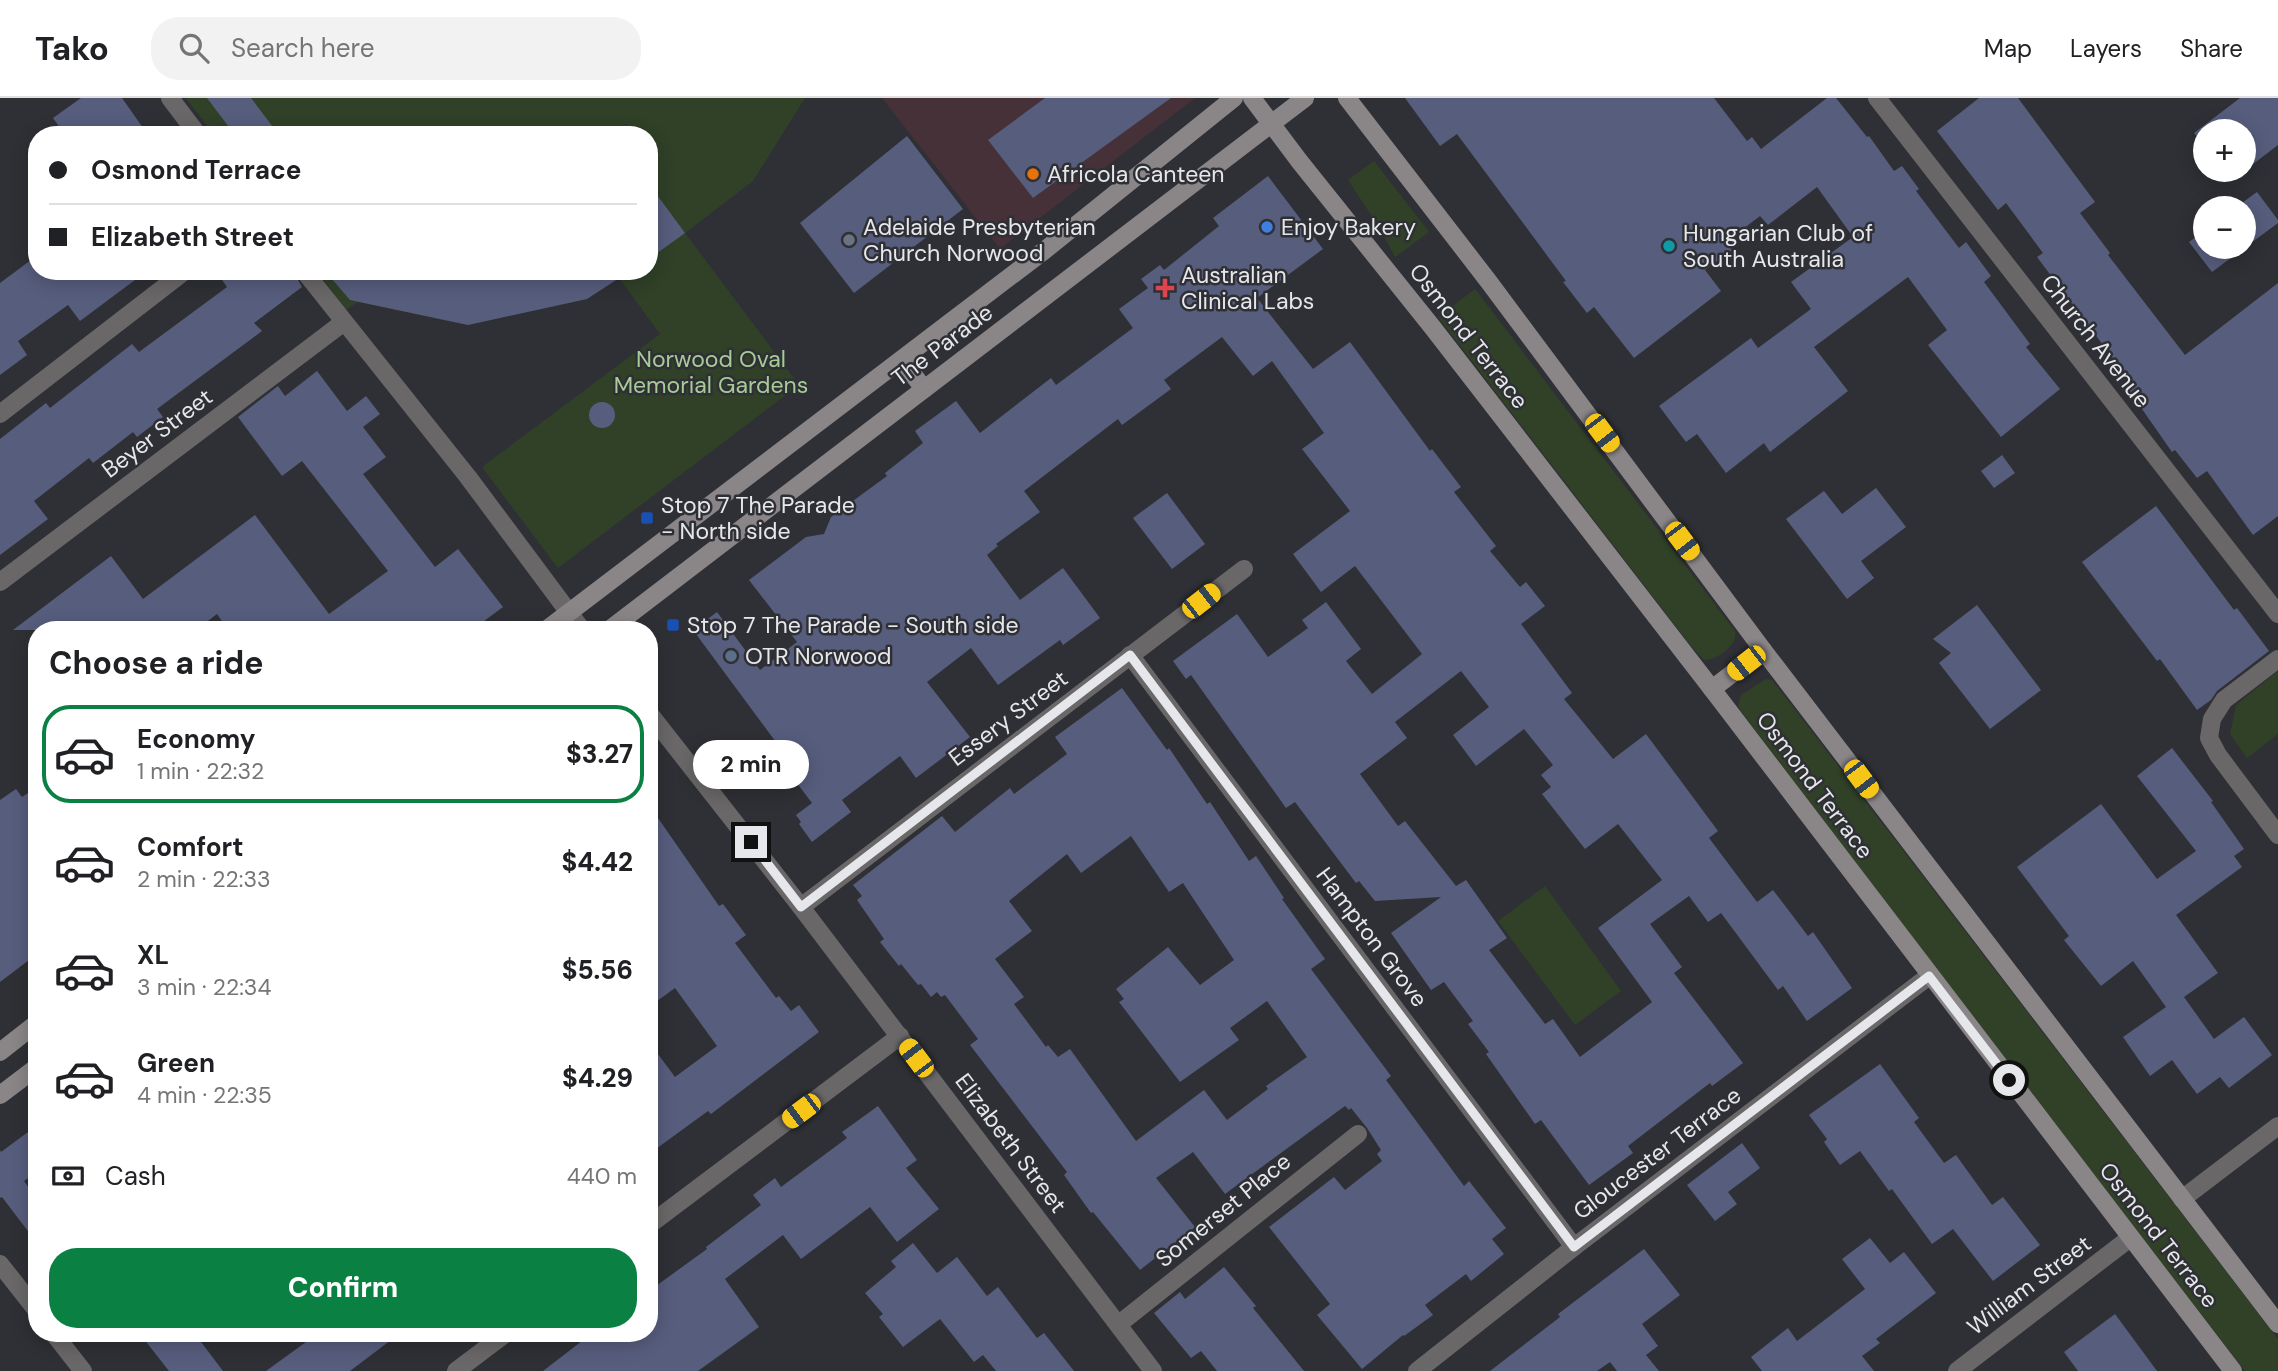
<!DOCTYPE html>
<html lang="en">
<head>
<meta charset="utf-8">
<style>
  :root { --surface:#fff; --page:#f2f2f2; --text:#202124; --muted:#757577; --line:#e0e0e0; --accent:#0b8043 }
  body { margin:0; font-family:"DM Sans",sans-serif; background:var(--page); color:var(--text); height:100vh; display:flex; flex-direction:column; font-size:26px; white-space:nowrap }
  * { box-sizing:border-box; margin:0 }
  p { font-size:23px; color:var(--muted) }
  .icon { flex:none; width:38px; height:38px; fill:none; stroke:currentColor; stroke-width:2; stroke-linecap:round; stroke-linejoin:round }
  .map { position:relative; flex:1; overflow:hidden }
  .panel { position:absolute; left:28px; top:523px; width:630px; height:721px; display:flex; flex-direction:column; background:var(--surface); border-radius:28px; box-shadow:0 4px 18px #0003 }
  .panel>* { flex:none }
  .guide { position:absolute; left:28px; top:28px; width:630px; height:154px; border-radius:28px; box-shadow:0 4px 18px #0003; display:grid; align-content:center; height:154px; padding:0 21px; background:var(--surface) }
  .fabs { position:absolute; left:2193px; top:21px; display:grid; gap:14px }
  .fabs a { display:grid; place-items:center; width:63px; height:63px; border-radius:50%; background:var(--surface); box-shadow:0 4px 18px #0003; font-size:35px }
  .end { position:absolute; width:32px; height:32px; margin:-16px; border:9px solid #e6e7ea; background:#111; box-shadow:0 0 0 4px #111 }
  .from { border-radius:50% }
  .bubble { position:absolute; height:49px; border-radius:24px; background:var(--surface); box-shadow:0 4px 18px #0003; font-size:23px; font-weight:800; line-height:49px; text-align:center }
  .car { position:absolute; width:21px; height:42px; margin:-21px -10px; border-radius:9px; box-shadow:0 0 5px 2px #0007; background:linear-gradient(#f5c518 24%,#345 0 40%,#f5c518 0 76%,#345 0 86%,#f5c518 0) }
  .guide b { display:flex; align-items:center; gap:24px; height:66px; font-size:26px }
  .guide b+b { border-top:2px solid var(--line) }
  .guide i { width:18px; height:18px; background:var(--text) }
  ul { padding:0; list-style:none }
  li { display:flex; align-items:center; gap:21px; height:98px; margin:0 14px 10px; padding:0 7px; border:4px solid transparent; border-radius:28px }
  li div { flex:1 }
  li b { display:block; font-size:26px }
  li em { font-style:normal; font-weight:800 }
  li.active { border-color:var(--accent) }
  li>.icon { width:63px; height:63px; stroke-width:1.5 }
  h2 { padding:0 21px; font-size:32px; line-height:84px }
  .pay { display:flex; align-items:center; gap:18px; height:77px; padding:0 21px; font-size:26px }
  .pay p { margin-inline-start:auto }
  .primary-button { display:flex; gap:14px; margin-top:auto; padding:14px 21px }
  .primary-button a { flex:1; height:80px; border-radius:28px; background:var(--accent); color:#fff; font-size:28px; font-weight:800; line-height:80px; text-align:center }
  header { display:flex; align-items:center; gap:42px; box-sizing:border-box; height:98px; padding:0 35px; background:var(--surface); border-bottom:2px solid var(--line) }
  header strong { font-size:33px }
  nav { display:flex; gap:38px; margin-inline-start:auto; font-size:24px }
  .search { width:490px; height:63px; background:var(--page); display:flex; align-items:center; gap:18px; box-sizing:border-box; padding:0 24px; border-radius:28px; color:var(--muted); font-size:26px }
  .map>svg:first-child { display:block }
</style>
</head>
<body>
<header>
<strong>Tako</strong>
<div class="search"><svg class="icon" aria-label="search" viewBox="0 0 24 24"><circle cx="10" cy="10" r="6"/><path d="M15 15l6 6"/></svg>Search here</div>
<nav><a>Map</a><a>Layers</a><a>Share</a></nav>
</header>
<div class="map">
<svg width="2278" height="1273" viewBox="0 0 2278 1273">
  <rect width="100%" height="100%" fill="#2f3035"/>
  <path fill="#453137" d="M 882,0 L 1195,0 L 1000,151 Z"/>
  <g fill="#304128">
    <path d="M 186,0 L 805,0 L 753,83 L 685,135 L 799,287 L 558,470 L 482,369 L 660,236 L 619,180 L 587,201 L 468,227 L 358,204 L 346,212 L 317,173 L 649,173 L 649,37 L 214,37 Z"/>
    <path d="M 1374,63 L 1429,134 L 1395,159 L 1381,132 L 1348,82 Z"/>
    <path d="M 1475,191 L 1735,533 C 1738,547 1717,562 1704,562 L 1691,548 L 1438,219 Z"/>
    <path d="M 2278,573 L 2278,636 L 2247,660 L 2230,636 L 2236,607 Z"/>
    <path d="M 1766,581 L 1772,582 L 1776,587 L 2278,1241 L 2278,1273 L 2245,1273 L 1933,867 L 1741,613 L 1738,608 L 1741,597 Z"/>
    <path d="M 1545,788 L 1621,893 L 1575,927 L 1498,823 Z"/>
  </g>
  <g fill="#575d7d" fill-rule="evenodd">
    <path d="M 81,0 L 122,0 L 148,37 L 65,37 L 53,20 Z"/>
    <path d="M 207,0 L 251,0 L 279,37 L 235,37 Z"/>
    <path d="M 1045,0 L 1171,0 L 1033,100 L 988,42 Z"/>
    <path d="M 1405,0 L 1714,0 L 1747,43 L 1752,39 L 1761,51 L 1827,0 L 1836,0 L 1867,39 L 1869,38 L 1894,73 L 1902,68 L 1919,91 L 1916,93 L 1959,150 L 1966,144 L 1991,178 L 1984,184 L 2030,246 L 2026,249 L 2060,291 L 2001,339 L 1928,247 L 1947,232 L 1908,179 L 1814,249 L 1848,293 L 1770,354 L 1764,345 L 1726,375 L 1697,336 L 1686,344 L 1659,308 L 1751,240 L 1758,250 L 1811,211 L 1791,184 L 1853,139 L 1817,89 L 1768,127 L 1760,118 L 1726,144 L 1732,152 L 1705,172 L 1721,193 L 1634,260 L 1594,209 L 1587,215 L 1563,184 L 1566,183 L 1457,36 L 1440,48 Z"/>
    <path d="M 1979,0 L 2018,0 L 2095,104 L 2080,115 L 2110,155 L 2108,157 L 2185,257 L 2278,185 L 2278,418 L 2253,437 L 2207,373 L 2197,380 L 2175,352 L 2172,354 L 2128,291 L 2133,287 L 2037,159 L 2043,155 L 2006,105 L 1998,112 L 1937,33 Z"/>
    <path d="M 2240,0 L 2278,0 L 2278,47 L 2231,83 L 2222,72 L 2244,72 L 2244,33 L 2205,33 L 2205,49 L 2194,35 Z"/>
    <path d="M 907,38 L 963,111 L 854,195 L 800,125 Z"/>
    <path d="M 1268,78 L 1323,151 L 1257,200 L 1313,271 L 1350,244 L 1430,353 L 1432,351 L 1461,389 L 1454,394 L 1496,448 L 1490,453 L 1520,489 L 1526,484 L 1545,508 L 1521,526 L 1572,595 L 1564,601 L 1613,661 L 1646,636 L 1718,733 L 1709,740 L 1757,804 L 1773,792 L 1808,838 L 1813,834 L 1852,890 L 1807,923 L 1783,888 L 1778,892 L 1721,815 L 1708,824 L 1689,798 L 1650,826 L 1682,869 L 1674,875 L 1743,965 L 1712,988 L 1710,985 L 1628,1048 L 1633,1055 L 1589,1087 L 1541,1022 L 1535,1026 L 1486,956 L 1489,954 L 1468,926 L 1473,923 L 1444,884 L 1431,892 L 1391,835 L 1441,799 L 1375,803 L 1359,783 L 1356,785 L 1295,704 L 1286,710 L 1191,577 L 1186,581 L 1173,563 L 1237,516 L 1268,559 L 1308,530 L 1302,522 L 1326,504 L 1361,551 L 1346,563 L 1372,596 L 1422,556 L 1355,468 L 1321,494 L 1293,456 L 1350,413 L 1302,351 L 1324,335 L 1272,263 L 1253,278 L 1222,239 L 1164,282 L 1171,291 L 1122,327 L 1118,321 L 1024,393 L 1040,414 L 996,446 L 998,448 L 987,457 L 1020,502 L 1063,470 L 1100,520 L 1063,547 L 1060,542 L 998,587 L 971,550 L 927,584 L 970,639 L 916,680 L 900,658 L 842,702 L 851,714 L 812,744 L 799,726 L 801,724 L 796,717 L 812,705 L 784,668 L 790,663 L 693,532 L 717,514 L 760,572 L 797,544 L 749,482 L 806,439 L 824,436 L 831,419 L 887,378 L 885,375 L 923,345 L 915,333 L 956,303 L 980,335 L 1051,280 L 1056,287 L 1133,230 L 1119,211 L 1148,190 L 1141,181 L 1160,167 L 1164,172 L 1219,128 L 1213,120 ZM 1461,573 L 1489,609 L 1453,637 L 1476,668 L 1524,631 L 1553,667 L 1541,677 L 1551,689 L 1542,696 L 1585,751 L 1618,726 L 1662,782 L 1598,830 L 1652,904 L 1580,959 L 1553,921 L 1545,926 L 1489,852 L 1507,840 L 1466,782 L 1456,788 L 1405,723 L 1398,728 L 1360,676 L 1407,640 L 1395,624 Z"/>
    <path d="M 649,86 L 685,135 L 649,161 Z"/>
    <path d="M 2257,94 L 2278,122 L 2278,125 L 2212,174 L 2189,144 L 2205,132 L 2205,149 L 2244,149 L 2244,110 L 2235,110 Z"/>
    <path d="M 31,162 L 37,173 L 147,173 L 80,223 L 68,207 L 18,243 L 27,257 L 0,277 L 0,185 Z"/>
    <path d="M 216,173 L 293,173 L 302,189 L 254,225 L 262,233 L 157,311 L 163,319 L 137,339 L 133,334 L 93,365 L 89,360 L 34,403 L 48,421 L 0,457 L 0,341 L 46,305 L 50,310 L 132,246 L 139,254 L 227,189 Z"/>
    <path d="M 325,173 L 630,173 L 587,201 L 468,227 L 350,202 Z"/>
    <path d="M 317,273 L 347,313 L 366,298 L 380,316 L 363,329 L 386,359 L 363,376 L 435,469 L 458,451 L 503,509 L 472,532 L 228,532 L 217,516 L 196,532 L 13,532 L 111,458 L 143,501 L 255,417 L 329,516 L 388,473 L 302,363 L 282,378 L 238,319 L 278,288 L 285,298 Z"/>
    <circle cx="602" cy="317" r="13"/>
    <path d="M 2002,357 L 2015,375 L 1994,390 L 1981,373 Z"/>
    <path d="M 1876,390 L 1906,429 L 1861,463 L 1874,480 L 1847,501 L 1786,421 L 1824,393 L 1842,416 Z"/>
    <path d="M 1167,395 L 1205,446 L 1172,471 L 1133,420 Z"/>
    <path d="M 2156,408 L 2234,512 L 2237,510 L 2269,553 L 2217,593 L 2211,602 L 2197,612 L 2160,561 L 2157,563 L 2082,464 Z"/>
    <path d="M 1977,507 L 2041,592 L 1990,631 L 1939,565 L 1951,555 L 1933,541 Z"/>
    <path d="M 1122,590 L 1167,652 L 1169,650 L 1207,706 L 1210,704 L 1249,763 L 1256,758 L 1284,800 L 1282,801 L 1325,861 L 1311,871 L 1391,978 L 1386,982 L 1464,1088 L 1469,1083 L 1506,1130 L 1492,1141 L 1504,1156 L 1471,1183 L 1466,1176 L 1425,1207 L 1433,1217 L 1404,1238 L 1403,1237 L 1362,1271 L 1317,1217 L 1330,1206 L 1269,1129 L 1334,1079 L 1345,1092 L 1382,1063 L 1377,1056 L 1381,1052 L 1367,1030 L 1351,1010 L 1349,1012 L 1345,1008 L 1225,1096 L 1193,1054 L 1156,1080 L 1195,1129 L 1140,1172 L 1093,1114 L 1091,1115 L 1064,1077 L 1067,1074 L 970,947 L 978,941 L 945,897 L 941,899 L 937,894 L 931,899 L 921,886 L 918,887 L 901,866 L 899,868 L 880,844 L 884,841 L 857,802 L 862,798 L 853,787 L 942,718 L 955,734 L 1010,690 L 1014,696 L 1067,656 L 1055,639 ZM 1131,738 L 1169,794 L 1183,785 L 1234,862 L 1200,887 L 1168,849 L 1116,891 L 1124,901 L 1119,904 L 1180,984 L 1239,942 L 1230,930 L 1267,903 L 1307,959 L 1266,988 L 1268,991 L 1227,1022 L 1204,992 L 1136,1043 L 1070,951 L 1058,959 L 1048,947 L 1046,949 L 1014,906 L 1024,899 L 995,861 L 1032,833 L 1009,803 L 1067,756 L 1081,775 Z"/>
    <path d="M 2172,650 L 2213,703 L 2211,704 L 2244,751 L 2234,758 L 2242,769 L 2176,817 L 2218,875 L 2184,899 L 2214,941 L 2244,919 L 2272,957 L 2229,990 L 2220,979 L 2197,996 L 2172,962 L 2150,978 L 2123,939 L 2166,909 L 2133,863 L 2101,888 L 2064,842 L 2069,838 L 2017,769 L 2101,706 L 2157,781 L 2196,753 L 2137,678 Z"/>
    <path d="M 37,689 L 37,856 L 0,884 L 0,702 L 16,691 L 22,699 Z"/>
    <path d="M 649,707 L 719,808 L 723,806 L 746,837 L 735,845 L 776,900 L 779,898 L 791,913 L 799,907 L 819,934 L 711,1016 L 708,1013 L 649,1056 L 649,944 L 675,979 L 717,948 L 675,890 L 649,909 Z"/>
    <path d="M 1880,966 L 1919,1020 L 1914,1024 L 1944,1065 L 1956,1057 L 1992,1107 L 2003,1099 L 2040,1147 L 1993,1183 L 1953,1131 L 1932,1146 L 1892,1091 L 1889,1093 L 1860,1053 L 1840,1067 L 1824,1044 L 1827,1041 L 1809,1017 Z"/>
    <path d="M 878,1008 L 917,1062 L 906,1070 L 939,1111 L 897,1144 L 870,1109 L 801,1161 L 783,1137 L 725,1181 L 759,1229 L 698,1273 L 543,1273 L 591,1236 L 649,1236 L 649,1193 L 707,1151 L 706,1149 L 761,1107 L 753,1097 L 775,1080 L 781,1089 L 847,1040 L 842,1034 Z"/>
    <path d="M 28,1034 L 37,1046 L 37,1074 L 24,1083 L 37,1101 L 37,1145 L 2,1099 L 0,1100 L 0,1052 L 1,1054 Z"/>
    <path d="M 1742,1045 L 1760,1070 L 1728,1094 L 1737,1106 L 1715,1123 L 1687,1087 Z"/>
    <path d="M 1870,1140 L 1890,1165 L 1904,1154 L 1936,1195 L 1876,1241 L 1880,1245 L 1862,1258 L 1874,1273 L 1762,1273 L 1751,1259 L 1788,1230 L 1797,1243 L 1865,1191 L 1842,1161 Z"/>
    <path d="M 913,1145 L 937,1175 L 957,1159 L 987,1198 L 998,1189 L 1037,1240 L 1044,1235 L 1074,1273 L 996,1273 L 983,1257 L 974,1264 L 940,1221 L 903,1249 L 879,1219 L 883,1216 L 865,1195 L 896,1169 L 891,1163 Z"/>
    <path d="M 1644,1151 L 1680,1197 L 1642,1226 L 1658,1248 L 1646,1257 L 1659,1273 L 1617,1273 L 1610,1264 L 1597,1273 L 1490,1273 L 1560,1219 L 1558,1216 Z"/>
    <path d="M 1224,1169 L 1256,1208 L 1253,1210 L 1304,1273 L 1217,1273 L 1201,1253 L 1191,1260 L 1154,1215 L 1180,1194 L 1185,1201 Z"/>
    <path d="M 2115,1216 L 2157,1273 L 2078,1273 L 2064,1254 Z"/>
    <path d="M 140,1236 L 195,1236 L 223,1273 L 169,1273 Z"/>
    <path d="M 317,1236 L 399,1236 L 350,1273 L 266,1273 Z"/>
  </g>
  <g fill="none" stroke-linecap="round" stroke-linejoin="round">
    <g stroke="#6a6768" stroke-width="18">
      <path d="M 170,0 L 198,37"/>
      <path d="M 1877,0 L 2278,516"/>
      <path d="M 304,173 L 468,379 L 582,532"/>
      <path d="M 0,316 L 185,173"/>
      <path d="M 0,484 L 344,224"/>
      <path d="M 1130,557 L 1574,1149"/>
      <path d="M 2278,561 L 2224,602 L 2212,621 L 2209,640 L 2218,657 L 2278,737"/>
      <path d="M 649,615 L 801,809 L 1153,1273"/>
      <path d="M 801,809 L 1244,471"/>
      <path d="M 2182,1101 L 2278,1028"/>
      <path d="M 649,1127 L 900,938"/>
      <path d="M 0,1166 L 37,1213"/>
      <path d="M 1119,1226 L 1358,1036"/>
      <path d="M 54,1236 L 83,1273"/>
      <path d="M 456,1273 L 505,1236"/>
      <path d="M 1417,1273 L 1574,1149 L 1929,878"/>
      <path d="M 1957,1273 L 2130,1140"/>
    </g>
    <g stroke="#8a8587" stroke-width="18">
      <path d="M 1252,0 L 1300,64 L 1433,230 L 1712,591 L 2233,1273"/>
      <path d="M 1347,0 L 1489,184 L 1763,552 L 2278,1226"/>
      <path d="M 902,262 L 924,291"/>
      <path d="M 546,532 L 1045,152 L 1234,0"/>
      <path d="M 609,532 L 1305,0"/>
      <path d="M 1712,591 L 1763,552"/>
      <path d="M 0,954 L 37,925"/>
      <path d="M 0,997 L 37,969"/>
    </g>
  </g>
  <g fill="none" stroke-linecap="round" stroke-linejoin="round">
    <path stroke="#e6e7ea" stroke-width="9" d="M 751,744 L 801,809 L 1130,557 L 1574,1149 L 1929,878 L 2009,982"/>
  </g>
  <circle fill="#e8710a" stroke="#2f3035" stroke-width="2.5" cx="1033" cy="76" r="7"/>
  <circle fill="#3f7fe0" stroke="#2f3035" stroke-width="2.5" cx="1267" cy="129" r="7"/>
  <circle fill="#6b7280" stroke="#2f3035" stroke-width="2.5" cx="849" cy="142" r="7"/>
  <circle fill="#0f9aa8" stroke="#2f3035" stroke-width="2.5" cx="1669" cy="148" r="7"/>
  <path fill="#e0444e" stroke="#2f3035" stroke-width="2.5" d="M1161.5 179.5h7v7h7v7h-7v7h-7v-7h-7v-7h7z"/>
  <g fill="#1a4fb4" stroke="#2f3035" stroke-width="2.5">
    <rect x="640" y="413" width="14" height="14" rx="3.5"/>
    <rect x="666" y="520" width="14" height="14" rx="3.5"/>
  </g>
  <circle fill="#5c6f8a" stroke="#2f3035" stroke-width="2.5" cx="731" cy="558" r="7"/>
  <g text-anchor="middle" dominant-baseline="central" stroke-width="5" stroke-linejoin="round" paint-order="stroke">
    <g font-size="23" fill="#e6e7ea" stroke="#2f3035" text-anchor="start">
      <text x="1047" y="76">Africola Canteen</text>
      <text x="863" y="129">Adelaide Presbyterian<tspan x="863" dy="26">Church Norwood</tspan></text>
      <text x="1281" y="129">Enjoy Bakery</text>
      <text x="1683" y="135">Hungarian Club of<tspan x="1683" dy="26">South Australia</tspan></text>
      <text x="1181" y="177">Australian<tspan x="1181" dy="26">Clinical Labs</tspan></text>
      <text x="661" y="407">Stop 7 The Parade<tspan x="661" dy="26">- North side</tspan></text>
      <text x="687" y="527">Stop 7 The Parade - South side</text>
      <text x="745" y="558">OTR Norwood</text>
    </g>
    <g font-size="23" fill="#e6e7ea" stroke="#2f3035">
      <text transform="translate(1469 238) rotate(52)">Osmond Terrace</text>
      <text transform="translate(2096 243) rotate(52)">Church Avenue</text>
      <text transform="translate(942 247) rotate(-37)">The Parade</text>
      <text transform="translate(157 335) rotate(-37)">Beyer Street</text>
      <text transform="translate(1008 620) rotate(-37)">Essery Street</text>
      <text transform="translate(1815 687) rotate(53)">Osmond Terrace</text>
      <text transform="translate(1372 839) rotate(53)">Hampton Grove</text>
      <text transform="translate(1011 1045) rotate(53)">Elizabeth Street</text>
      <text transform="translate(1657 1055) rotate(-37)">Gloucester Terrace</text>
      <text transform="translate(1223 1112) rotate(-39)">Somerset Place</text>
      <text transform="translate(2159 1137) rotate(52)">Osmond Terrace</text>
      <text transform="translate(2029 1187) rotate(-37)">William Street</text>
    </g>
    <g font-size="23" fill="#a7cb97" stroke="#2f3035">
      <text x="711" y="261">Norwood Oval<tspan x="711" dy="26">Memorial Gardens</tspan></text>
    </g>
  </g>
</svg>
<div class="fabs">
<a>+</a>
<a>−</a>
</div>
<i class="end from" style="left:2009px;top:982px"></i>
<i class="end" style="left:751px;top:744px"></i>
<div class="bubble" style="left:693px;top:642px;width:116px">2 min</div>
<i class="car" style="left:1602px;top:335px;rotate:143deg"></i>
<i class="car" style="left:1682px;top:443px;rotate:143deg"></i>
<i class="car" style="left:1201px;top:503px;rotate:52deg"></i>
<i class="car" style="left:1746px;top:565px;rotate:232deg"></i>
<i class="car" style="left:1861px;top:681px;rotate:143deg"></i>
<i class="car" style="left:916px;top:960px;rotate:323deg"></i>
<i class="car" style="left:801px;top:1013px;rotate:233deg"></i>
<div class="guide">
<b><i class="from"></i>Osmond Terrace</b>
<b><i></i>Elizabeth Street</b>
</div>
<section class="panel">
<h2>Choose a ride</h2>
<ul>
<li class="active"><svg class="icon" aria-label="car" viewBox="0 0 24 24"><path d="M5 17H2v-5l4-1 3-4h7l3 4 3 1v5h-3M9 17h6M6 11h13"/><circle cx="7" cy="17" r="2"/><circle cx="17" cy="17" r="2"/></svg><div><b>Economy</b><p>1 min · 22:32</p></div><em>$3.27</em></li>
<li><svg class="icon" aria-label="car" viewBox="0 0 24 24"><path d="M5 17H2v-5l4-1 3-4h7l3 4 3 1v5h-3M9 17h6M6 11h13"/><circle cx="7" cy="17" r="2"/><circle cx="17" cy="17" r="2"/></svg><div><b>Comfort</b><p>2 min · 22:33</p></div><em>$4.42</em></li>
<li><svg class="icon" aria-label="car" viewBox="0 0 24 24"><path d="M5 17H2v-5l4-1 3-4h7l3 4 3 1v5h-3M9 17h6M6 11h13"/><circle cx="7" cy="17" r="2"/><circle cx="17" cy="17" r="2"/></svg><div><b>XL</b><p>3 min · 22:34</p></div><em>$5.56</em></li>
<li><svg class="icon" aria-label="car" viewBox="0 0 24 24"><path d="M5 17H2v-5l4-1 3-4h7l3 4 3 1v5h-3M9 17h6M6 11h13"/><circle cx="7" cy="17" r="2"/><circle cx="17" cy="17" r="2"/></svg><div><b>Green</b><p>4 min · 22:35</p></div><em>$4.29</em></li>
</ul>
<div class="pay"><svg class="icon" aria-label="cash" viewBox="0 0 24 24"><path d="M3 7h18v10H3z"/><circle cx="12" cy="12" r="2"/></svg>Cash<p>440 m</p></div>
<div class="primary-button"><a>Confirm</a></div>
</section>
</div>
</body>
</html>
